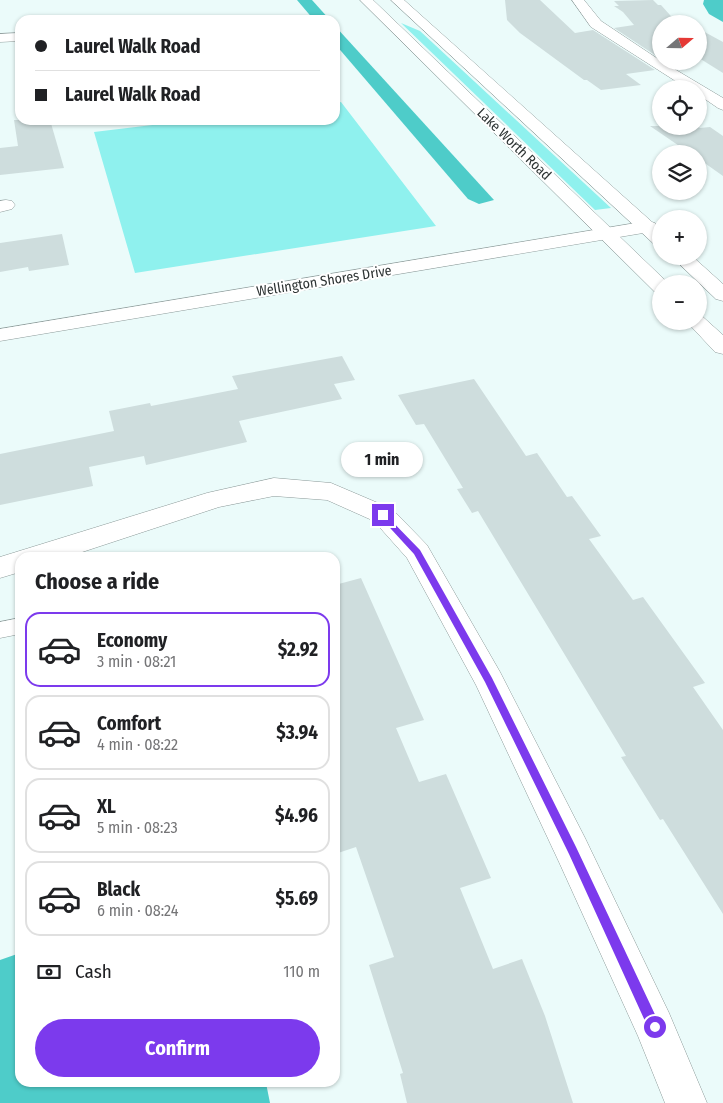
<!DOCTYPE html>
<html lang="en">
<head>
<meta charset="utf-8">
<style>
  :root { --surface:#fff; --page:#f2f2f2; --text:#202124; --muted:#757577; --line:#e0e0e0; --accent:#7c3aed }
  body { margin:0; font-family:"Fira Sans Condensed",sans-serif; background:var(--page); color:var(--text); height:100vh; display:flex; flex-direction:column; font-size:19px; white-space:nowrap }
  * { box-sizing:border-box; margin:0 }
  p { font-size:16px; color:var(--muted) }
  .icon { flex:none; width:28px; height:28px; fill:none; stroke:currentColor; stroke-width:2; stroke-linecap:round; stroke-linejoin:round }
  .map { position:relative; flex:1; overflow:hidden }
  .panel { position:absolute; left:15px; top:552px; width:325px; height:535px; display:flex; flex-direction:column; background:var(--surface); border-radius:15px; box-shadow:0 1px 4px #0004 }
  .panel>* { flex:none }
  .guide { position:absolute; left:15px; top:15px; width:325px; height:110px; border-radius:15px; box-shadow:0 1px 4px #0004; display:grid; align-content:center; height:110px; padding:0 20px; background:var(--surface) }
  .needle { width:32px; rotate:70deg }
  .tools { position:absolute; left:652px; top:15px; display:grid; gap:10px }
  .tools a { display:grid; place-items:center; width:55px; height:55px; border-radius:50%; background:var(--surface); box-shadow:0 1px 4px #0004; font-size:25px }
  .end { position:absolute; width:22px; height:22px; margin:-11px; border:6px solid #7c3aed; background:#fff; box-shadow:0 0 0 2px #fff }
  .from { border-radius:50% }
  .bubble { position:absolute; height:35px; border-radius:18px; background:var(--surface); box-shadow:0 1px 4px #0004; font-size:16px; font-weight:700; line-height:35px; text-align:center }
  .guide b { display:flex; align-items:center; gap:18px; height:48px; font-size:19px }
  .guide b+b { border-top:1px solid var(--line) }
  .guide i { width:12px; height:12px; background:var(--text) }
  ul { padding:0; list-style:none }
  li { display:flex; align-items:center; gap:15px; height:75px; margin:0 10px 8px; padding:0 10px; border:2px solid var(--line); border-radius:15px }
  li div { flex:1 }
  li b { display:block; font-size:19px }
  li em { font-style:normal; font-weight:700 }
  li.current { border-color:var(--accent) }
  li>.icon { width:45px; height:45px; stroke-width:1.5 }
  h2 { padding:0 20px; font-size:22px; line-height:60px }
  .pay { display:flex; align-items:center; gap:12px; height:55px; padding:0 20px; font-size:19px }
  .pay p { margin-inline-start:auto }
  .cta { display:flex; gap:10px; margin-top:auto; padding:10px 20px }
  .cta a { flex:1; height:58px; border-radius:30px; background:var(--accent); color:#fff; font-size:20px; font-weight:700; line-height:58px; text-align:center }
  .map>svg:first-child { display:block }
</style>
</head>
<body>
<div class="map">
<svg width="723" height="1103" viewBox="0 0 723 1103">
  <rect width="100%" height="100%" fill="#ebfbfa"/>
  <g fill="#8ff1ee">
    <path d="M 401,23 L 420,31 L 611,208 L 595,210 Z"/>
    <path d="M 341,102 L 436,226 L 135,273 L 94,132 L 194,120 L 335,120 L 335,103 Z"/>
  </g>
  <g fill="#4eccc9">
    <path d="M 297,0 L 312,0 L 330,20 L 314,20 Z"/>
    <path d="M 704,0 L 723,0 L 723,22 L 709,14 L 703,4 Z"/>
    <path d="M 335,26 L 494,200 L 479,204 L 468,199 L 335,44 Z"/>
    <path d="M 20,953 L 20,1082 L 266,1083 L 270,1103 L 0,1103 L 0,960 Z"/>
  </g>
  <g fill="#cedddd">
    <path d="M 505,0 L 540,0 L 575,33 L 593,30 L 655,70 L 626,74 L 641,85 L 601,90 L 587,80 L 584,80 L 520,33 L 507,20 Z"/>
    <path d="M 653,0 L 658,5 L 661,5 L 678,24 L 661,24 L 661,59 L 614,28 L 634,25 L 623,12 L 614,6 L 619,6 L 614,1 Z"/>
    <path d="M 699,29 L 723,42 L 723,73 L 699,58 Z"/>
    <path d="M 14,120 L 50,120 L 64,168 L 0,175 L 0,148 L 18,146 Z"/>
    <path d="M 650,126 L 697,126 L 700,128 L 710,127 L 723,136 L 723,176 L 699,159 L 699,154 L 691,154 Z"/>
    <path d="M 62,234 L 69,265 L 29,271 L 28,267 L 0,272 L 0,243 Z"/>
    <path d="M 342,356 L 355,380 L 334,384 L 342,399 L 239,421 L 247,442 L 146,465 L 144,456 L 89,467 L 93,486 L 0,505 L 0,454 L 114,431 L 109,411 L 150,403 L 151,406 L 238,389 L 232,376 Z"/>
    <path d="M 474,379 L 526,456 L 537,453 L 567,497 L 572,496 L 601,536 L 589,539 L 633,600 L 643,597 L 705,683 L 693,687 L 723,730 L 723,914 L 663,819 L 660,820 L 621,757 L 626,756 L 478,511 L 472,513 L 457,489 L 463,488 L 424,424 L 416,425 L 398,395 Z"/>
    <path d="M 361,578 L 424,720 L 396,728 L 419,782 L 446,774 L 491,878 L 460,888 L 493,969 L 522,959 L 545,1016 L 573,1103 L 407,1103 L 400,1074 L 403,1073 L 369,965 L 394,957 L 356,847 L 335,854 L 335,585 Z"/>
  </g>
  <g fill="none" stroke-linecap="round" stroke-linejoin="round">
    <defs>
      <path id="service" d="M 20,618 L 20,634 L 0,638 L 0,622 Z"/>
      <g id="minor">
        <path d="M 572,0 L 584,0 L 601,21 L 661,61 L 723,98 L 723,110 L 718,108 L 699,95 L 699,89 L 688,89 L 591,27 Z"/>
        <path d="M 20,33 L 20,41 L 0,42 L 0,34 Z"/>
        <path d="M 6,200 L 12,201 L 15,205 L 12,209 L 0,212 L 0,201 Z"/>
        <path d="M 648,221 L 655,223 L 657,227 L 655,231 L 0,341 L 0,329 Z"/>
        <path d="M 274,478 L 331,483 L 392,509 L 427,545 L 500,672 L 585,838 L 669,1013 L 707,1103 L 665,1103 L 638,1036 L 559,862 L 476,685 L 407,558 L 374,521 L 327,500 L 274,496 L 219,507 L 64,558 L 20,558 L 20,572 L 0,578 L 0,557 L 207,493 Z"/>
      </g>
      <g id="tertiary">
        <path d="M 360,0 L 373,0 L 668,283 L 661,284 L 661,293 L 654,291 Z"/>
        <path d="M 391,0 L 404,0 L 661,230 L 661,246 L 654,244 Z"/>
        <path d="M 671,256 L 692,256 L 723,284 L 723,301 L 716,299 Z"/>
        <path d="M 699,315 L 703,317 L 723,335 L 723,354 L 715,352 L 686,321 L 699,321 Z"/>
      </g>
    </defs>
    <use href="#service" stroke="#8c9a99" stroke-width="1"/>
    <use href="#minor" stroke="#8c9a99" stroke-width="1"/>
    <use href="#tertiary" stroke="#8c9a99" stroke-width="1"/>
    <use href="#service" fill="#fff" fill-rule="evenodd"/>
    <use href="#minor" fill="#fff" fill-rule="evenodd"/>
    <use href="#tertiary" fill="#fff" fill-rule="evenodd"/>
  </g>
  <path fill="#7c3aed" d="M 383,512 L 420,550 L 492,678 L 576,847 L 659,1023 L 661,1027 L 659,1032 L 655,1033 L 650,1032 L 569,854 L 485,682 L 414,554 L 380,517 L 379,515 Z"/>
  <g text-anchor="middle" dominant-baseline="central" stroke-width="4" stroke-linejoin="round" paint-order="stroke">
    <g font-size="14" fill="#2e3434" stroke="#fff">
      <text transform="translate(514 144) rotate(44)">Lake Worth Road</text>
      <text transform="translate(324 281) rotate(-9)">Wellington Shores Drive</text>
    </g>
  </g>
</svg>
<div class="tools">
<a><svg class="needle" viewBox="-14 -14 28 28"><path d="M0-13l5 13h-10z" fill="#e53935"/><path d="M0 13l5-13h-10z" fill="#757577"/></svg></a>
<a><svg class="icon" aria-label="locate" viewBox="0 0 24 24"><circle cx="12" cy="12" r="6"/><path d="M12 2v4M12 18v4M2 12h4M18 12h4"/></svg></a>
<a><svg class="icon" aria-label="layers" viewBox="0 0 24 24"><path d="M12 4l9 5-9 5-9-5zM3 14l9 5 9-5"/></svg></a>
<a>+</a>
<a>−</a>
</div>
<i class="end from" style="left:655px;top:1027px"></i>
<i class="end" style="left:383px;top:515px"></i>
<div class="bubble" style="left:341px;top:442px;width:82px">1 min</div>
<div class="guide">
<b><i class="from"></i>Laurel Walk Road</b>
<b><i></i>Laurel Walk Road</b>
</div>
<section class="panel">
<h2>Choose a ride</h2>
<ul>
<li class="current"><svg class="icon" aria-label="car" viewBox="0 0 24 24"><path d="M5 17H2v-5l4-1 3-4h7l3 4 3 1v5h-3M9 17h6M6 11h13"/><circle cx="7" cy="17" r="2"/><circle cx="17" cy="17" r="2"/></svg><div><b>Economy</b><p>3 min · 08:21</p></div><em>$2.92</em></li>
<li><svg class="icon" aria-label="car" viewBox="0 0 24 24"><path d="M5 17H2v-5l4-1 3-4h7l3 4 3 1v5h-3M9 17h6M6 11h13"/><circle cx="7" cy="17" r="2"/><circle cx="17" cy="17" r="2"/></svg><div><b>Comfort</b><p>4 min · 08:22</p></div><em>$3.94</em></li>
<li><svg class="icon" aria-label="car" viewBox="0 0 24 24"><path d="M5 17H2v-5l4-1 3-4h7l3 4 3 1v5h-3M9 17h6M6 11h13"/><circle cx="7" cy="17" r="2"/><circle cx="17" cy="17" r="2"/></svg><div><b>XL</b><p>5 min · 08:23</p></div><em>$4.96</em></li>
<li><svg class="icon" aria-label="car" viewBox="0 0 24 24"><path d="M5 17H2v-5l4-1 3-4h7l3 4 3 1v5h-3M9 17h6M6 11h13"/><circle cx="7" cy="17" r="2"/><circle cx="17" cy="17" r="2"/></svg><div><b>Black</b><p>6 min · 08:24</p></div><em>$5.69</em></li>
</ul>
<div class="pay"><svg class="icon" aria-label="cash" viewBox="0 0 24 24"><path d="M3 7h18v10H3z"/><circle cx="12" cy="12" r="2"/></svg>Cash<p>110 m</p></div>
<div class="cta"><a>Confirm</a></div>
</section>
</div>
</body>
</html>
